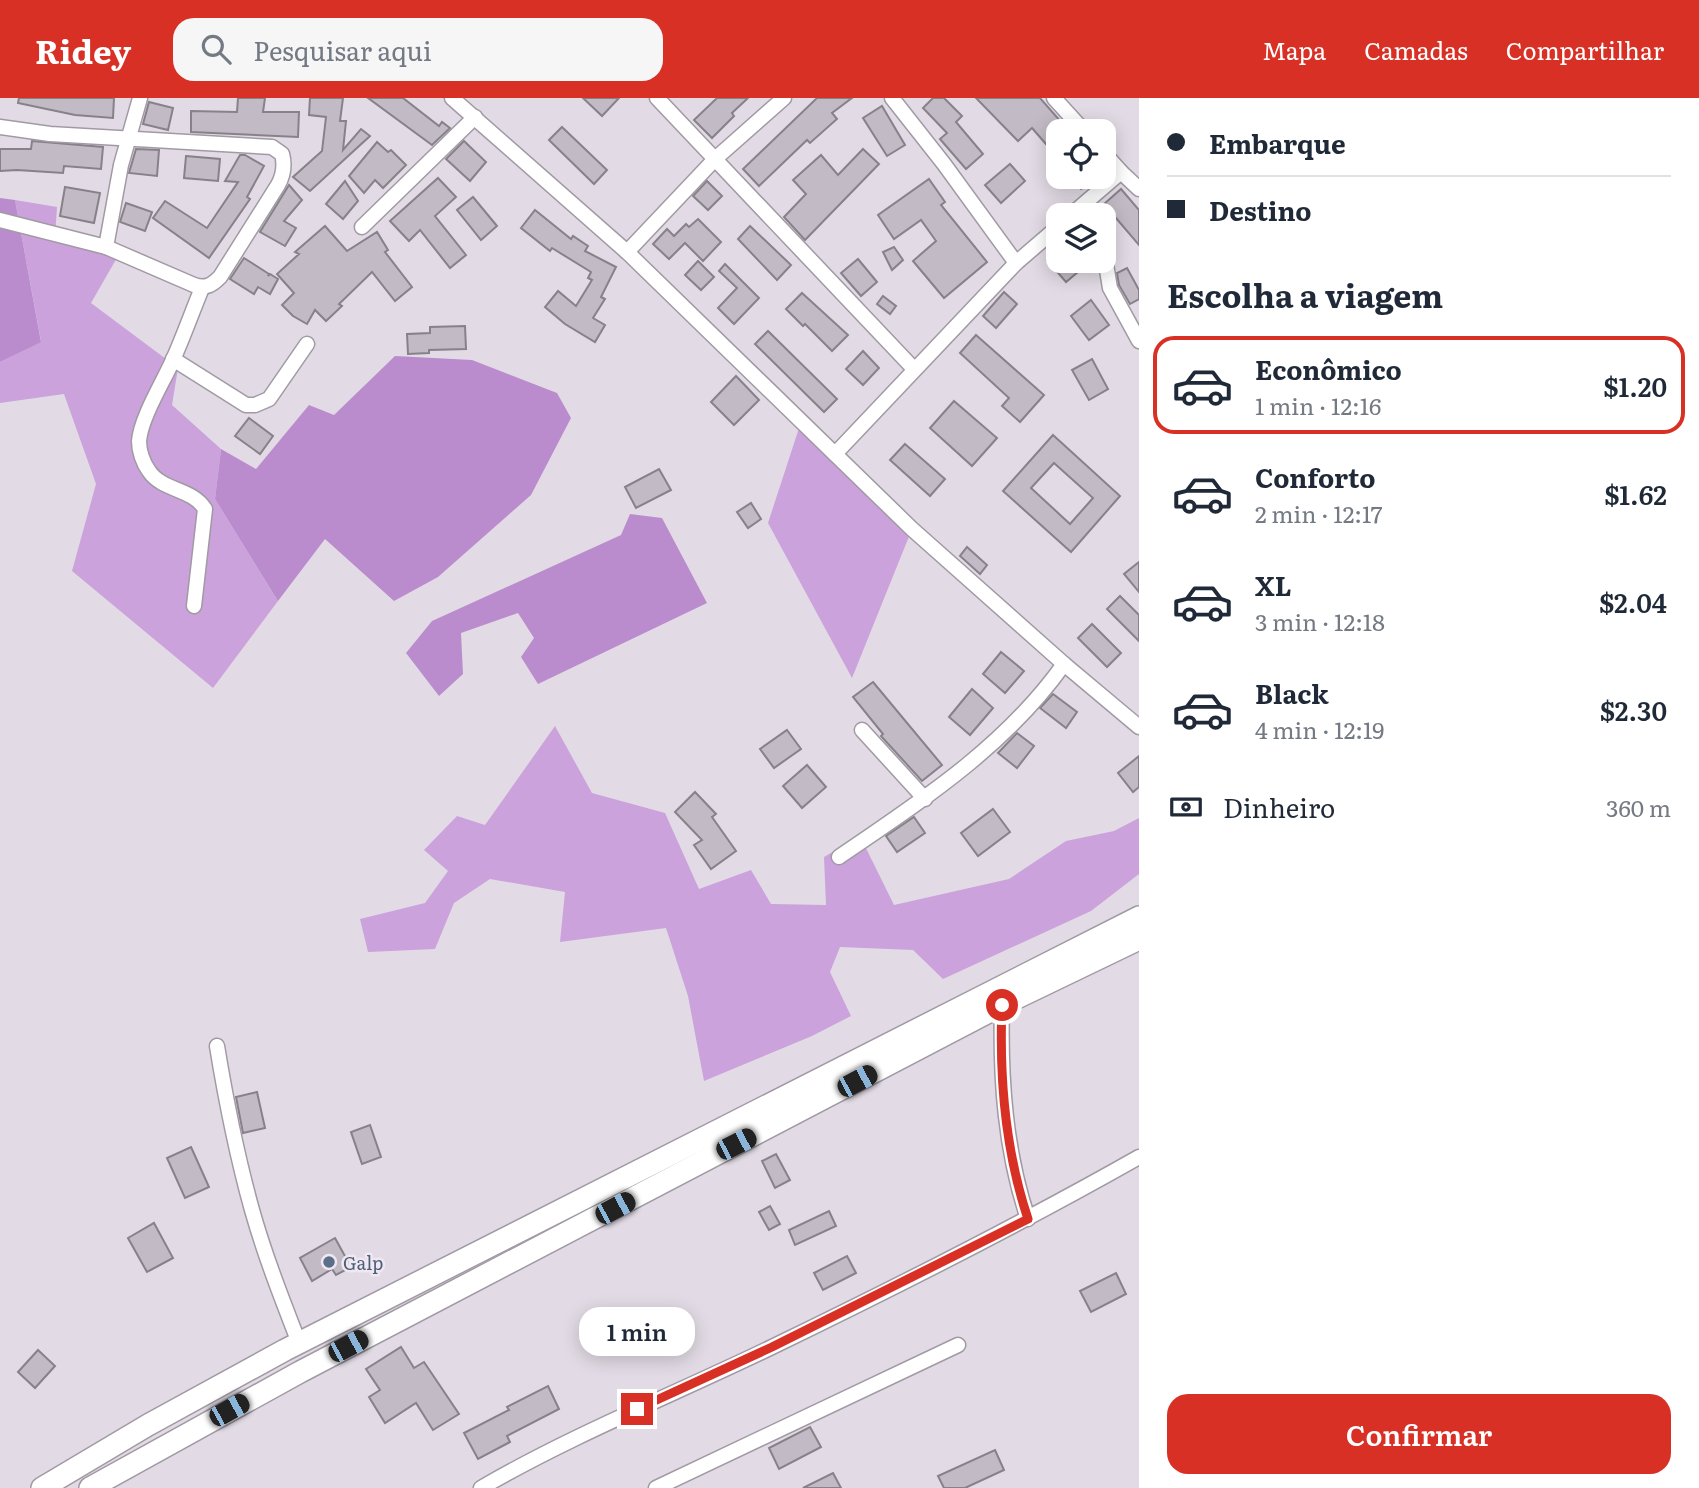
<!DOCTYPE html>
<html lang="pt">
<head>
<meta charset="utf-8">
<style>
  :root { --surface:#fff; --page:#f6f6f7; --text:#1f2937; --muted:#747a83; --line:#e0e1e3; --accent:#d93025 }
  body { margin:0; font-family:Literata,serif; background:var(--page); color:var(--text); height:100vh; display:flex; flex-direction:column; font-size:26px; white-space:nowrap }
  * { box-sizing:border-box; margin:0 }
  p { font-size:23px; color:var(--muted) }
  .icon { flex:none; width:38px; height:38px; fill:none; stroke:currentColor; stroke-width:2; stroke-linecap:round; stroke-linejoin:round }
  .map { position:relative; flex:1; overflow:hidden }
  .sheet { display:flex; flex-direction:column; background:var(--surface); width:560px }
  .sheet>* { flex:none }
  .hud { display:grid; align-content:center; height:154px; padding:0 28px; background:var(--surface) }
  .buttons { position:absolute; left:1046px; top:21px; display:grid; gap:14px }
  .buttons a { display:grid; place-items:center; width:70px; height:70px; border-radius:14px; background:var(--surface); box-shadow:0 4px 18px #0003; font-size:35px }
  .end { position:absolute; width:32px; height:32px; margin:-16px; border:9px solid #d93025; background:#fff; box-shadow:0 0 0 4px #fff }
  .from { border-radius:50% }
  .bubble { position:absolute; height:49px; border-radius:21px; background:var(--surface); box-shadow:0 4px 18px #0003; font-size:23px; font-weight:600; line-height:49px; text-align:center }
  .car { position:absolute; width:21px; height:42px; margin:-21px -10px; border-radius:9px; box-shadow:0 0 5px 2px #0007; background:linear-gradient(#222 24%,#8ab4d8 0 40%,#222 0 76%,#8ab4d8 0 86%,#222 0) }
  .hud b { display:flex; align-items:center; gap:24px; height:66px; font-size:26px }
  .hud b+b { border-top:2px solid var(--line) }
  .hud i { width:18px; height:18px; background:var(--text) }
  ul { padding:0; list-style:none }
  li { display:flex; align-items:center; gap:21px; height:98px; margin:0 14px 10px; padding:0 14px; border:4px solid transparent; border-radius:21px }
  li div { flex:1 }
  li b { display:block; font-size:26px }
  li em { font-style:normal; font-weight:600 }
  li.current { border-color:var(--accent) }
  li>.icon { width:63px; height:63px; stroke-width:1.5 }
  h2 { padding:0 28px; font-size:32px; line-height:84px }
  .pay { display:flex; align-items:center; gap:18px; height:77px; padding:0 28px; font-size:26px }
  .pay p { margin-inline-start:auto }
  .action { display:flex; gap:14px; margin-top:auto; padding:14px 28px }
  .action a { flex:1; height:80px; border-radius:21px; background:var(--accent); color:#fff; font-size:28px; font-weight:600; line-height:80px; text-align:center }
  header { display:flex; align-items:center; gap:42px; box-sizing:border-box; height:98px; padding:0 35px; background:var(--accent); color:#fff }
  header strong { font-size:33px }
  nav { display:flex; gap:38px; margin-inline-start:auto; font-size:24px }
  .search { width:490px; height:63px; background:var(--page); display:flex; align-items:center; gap:18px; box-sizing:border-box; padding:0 24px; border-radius:21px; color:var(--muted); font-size:26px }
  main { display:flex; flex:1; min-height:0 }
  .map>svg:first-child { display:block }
</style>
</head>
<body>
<header>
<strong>Ridey</strong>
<div class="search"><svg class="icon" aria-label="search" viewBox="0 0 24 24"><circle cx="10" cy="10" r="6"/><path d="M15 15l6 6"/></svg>Pesquisar aqui</div>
<nav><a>Mapa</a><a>Camadas</a><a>Compartilhar</a></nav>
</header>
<main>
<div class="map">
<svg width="1139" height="1390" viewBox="0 0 1139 1390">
  <rect width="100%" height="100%" fill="#e2dbe5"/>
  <g fill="#cba2dc">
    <path d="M 15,102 L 57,109 L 55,139 L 118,158 L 91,205 L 178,270 L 172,307 L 221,351 L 215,401 L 278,503 L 213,590 L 72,473 L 96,386 L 64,296 L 0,305 L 0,264 L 41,243 Z"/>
    <path d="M 801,324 L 912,431 L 852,580 L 768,425 Z"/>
    <path d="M 555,628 L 592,695 L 665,715 L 699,791 L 751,772 L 771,806 L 826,807 L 824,759 L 860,738 L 894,807 L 1009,781 L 1066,743 L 1114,733 L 1139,720 L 1139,776 L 1091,813 L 943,881 L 913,852 L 840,849 L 830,874 L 851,918 L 812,938 L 704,983 L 688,898 L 666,830 L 560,844 L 565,794 L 490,781 L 454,805 L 435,851 L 368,854 L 360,821 L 425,805 L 448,773 L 424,752 L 457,718 L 485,727 Z"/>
  </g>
  <g fill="#ba8ccd">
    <path d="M 0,100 L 15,102 L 41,244 L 0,264 Z"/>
    <path d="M 395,258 L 472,262 L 557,295 L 571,320 L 531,397 L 438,479 L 394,503 L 325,441 L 278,503 L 215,401 L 221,351 L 256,371 L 309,307 L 334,317 Z"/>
    <path d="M 630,416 L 662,420 L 707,505 L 538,586 L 521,559 L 534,540 L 518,515 L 461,535 L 463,576 L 439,598 L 406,555 L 432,523 L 621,437 Z"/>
  </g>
  <g fill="#c2bbc5" stroke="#87818a" stroke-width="2" fill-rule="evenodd">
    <path d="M 19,0 L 114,0 L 113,20 L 75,17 L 18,5 Z"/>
    <path d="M 238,0 L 265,0 L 263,14 L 299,14 L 298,39 L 191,34 L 191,13 L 237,14 Z"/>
    <path d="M 310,0 L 343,0 L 340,23 L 346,23 L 343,52 L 361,31 L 370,38 L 310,93 L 293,79 L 322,53 L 326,19 L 309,17 Z"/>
    <path d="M 368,0 L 403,0 L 439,28 L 442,24 L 450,30 L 432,47 Z"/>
    <path d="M 583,0 L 619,0 L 602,18 Z"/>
    <path d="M 717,0 L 748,0 L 732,15 L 734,18 L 712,40 L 694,22 Z"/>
    <path d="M 817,0 L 852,0 L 832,15 L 837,21 L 810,45 L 807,42 L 759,88 L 743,71 Z"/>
    <path d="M 933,0 L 944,0 L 962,18 L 956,24 L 983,56 L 966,71 L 940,41 L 947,35 L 923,10 Z"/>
    <path d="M 976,0 L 1040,0 L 1069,33 L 1059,33 L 1059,61 L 1032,30 L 1018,43 Z"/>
    <path d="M 149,4 L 173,10 L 168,32 L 143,26 Z"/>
    <path d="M 882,8 L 905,47 L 887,58 L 863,20 Z"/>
    <path d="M 562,29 L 607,72 L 594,86 L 549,42 Z"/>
    <path d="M 32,43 L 103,49 L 101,71 L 64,68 L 63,75 L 17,72 L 0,73 L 0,51 L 31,51 Z"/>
    <path d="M 464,43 L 486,64 L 470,83 L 446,61 Z"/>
    <path d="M 377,44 L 388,54 L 391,52 L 406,67 L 383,90 L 375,82 L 364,95 L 349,78 Z"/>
    <path d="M 136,51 L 159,52 L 157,78 L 129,75 Z"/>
    <path d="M 863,51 L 879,66 L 805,142 L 784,119 L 806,96 L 793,82 L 821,57 L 838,77 Z"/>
    <path d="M 240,57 L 245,57 L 264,68 L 247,99 L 250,101 L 209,160 L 153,120 L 165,103 L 207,130 L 238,84 L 225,83 Z"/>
    <path d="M 186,58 L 220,61 L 218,83 L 184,80 Z"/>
    <path d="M 1010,66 L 1025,83 L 1001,105 L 985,87 Z"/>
    <path d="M 1070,79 L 1096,79 L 1081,91 Z"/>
    <path d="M 438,80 L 456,99 L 435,118 L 466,157 L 450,170 L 420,132 L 409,143 L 390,123 Z"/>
    <path d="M 929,81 L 945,104 L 941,107 L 987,164 L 944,200 L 913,163 L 936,143 L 921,122 L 894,141 L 878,117 Z"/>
    <path d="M 345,83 L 358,103 L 343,121 L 326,106 Z"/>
    <path d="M 707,83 L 722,98 L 708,112 L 693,98 Z"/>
    <path d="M 289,87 L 302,102 L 284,123 L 296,130 L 285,148 L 260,134 Z"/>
    <path d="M 65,89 L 100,95 L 94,125 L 60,118 Z"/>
    <path d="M 1121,91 L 1139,112 L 1139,147 L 1104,106 Z"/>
    <path d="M 473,99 L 497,128 L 481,142 L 457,112 Z"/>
    <path d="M 126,105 L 152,114 L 145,133 L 120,124 Z"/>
    <path d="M 535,112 L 571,141 L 573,138 L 588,148 L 585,153 L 616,169 L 601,199 L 605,201 L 593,220 L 605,227 L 595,244 L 565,226 L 545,209 L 558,193 L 576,208 L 592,182 L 588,180 L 591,174 L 552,150 L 550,153 L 521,130 Z"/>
    <path d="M 698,121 L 721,144 L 703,163 L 685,145 L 669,161 L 653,146 L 667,131 L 674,138 L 686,126 L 689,129 Z"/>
    <path d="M 325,128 L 347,153 L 377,134 L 388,152 L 385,154 L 412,189 L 395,203 L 372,174 L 339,206 L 342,208 L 326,223 L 315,212 L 307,226 L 293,218 L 282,207 L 294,195 L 277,176 L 299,156 L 295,154 Z"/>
    <path d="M 750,128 L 791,167 L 777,182 L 738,141 Z"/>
    <path d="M 894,149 L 903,162 L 892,172 L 883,154 Z"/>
    <path d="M 1059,151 L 1059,163 L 1091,163 L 1066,184 L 1047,162 Z"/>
    <path d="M 244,160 L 269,176 L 268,178 L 270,176 L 278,181 L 270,196 L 258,189 L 254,196 L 230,181 Z"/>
    <path d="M 858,161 L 877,184 L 861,198 L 841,175 Z"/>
    <path d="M 698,163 L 714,179 L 701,192 L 685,177 Z"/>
    <path d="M 725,166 L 759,200 L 734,226 L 718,210 L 737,190 L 719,173 Z"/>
    <path d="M 1127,170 L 1139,192 L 1139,201 L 1130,206 L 1119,187 L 1117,175 Z"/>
    <path d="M 1004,194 L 1017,206 L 996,230 L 983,218 Z"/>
    <path d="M 802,195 L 848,237 L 832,253 L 805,226 L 803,228 L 786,211 Z"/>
    <path d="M 883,198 L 896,208 L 890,216 L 877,206 Z"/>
    <path d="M 1091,202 L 1109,227 L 1089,242 L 1071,218 Z"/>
    <path d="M 465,228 L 466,251 L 429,252 L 429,255 L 408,256 L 407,236 L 430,235 L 430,229 Z"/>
    <path d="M 768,233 L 837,301 L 824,314 L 755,246 Z"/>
    <path d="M 976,237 L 1044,297 L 1020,324 L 1002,308 L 1009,300 L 960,255 Z"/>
    <path d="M 863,253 L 879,270 L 863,287 L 846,271 Z"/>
    <path d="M 1092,261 L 1108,291 L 1089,302 L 1072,272 Z"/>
    <path d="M 736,278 L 759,302 L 734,327 L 711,304 Z"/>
    <path d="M 954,303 L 997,340 L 972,368 L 930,330 Z"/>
    <path d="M 249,320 L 273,338 L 260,356 L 235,338 Z"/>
    <path d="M 1053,337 L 1120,398 L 1071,454 L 1003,393 ZM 1054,365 L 1093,400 L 1070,426 L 1031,390 Z"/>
    <path d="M 905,346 L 945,381 L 930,398 L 890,362 Z"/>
    <path d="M 659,371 L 671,392 L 636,410 L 625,389 Z"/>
    <path d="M 751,405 L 761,421 L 748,430 L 737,414 Z"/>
    <path d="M 967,449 L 987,467 L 980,476 L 960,458 Z"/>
    <path d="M 1139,464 L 1139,494 L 1124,476 Z"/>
    <path d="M 1120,498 L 1139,517 L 1139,543 L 1107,511 Z"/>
    <path d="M 1092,526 L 1121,555 L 1107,569 L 1078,540 Z"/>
    <path d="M 1001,554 L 1024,573 L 1005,595 L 983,576 Z"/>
    <path d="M 873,584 L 942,667 L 922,683 L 881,638 L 883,636 L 853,599 Z"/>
    <path d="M 972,591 L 993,610 L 970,637 L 949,619 Z"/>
    <path d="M 1053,596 L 1077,614 L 1066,630 L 1040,610 Z"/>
    <path d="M 787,632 L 801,651 L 774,670 L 760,651 Z"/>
    <path d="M 1017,635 L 1034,648 L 1017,670 L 998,655 Z"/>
    <path d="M 1139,658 L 1139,689 L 1133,694 L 1118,675 Z"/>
    <path d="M 807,667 L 826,689 L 802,710 L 783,688 Z"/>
    <path d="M 695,694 L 716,716 L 712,719 L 736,753 L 711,771 L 694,747 L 702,742 L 675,714 Z"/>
    <path d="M 993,711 L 1010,734 L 978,758 L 961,735 Z"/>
    <path d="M 914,719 L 925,735 L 897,754 L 886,738 Z"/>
    <path d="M 257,994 L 265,1030 L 243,1035 L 236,999 Z"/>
    <path d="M 370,1027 L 381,1059 L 362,1066 L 351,1034 Z"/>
    <path d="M 191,1049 L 209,1089 L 185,1100 L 167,1060 Z"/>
    <path d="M 776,1056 L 790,1082 L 775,1090 L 762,1063 Z"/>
    <path d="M 770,1108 L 780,1126 L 769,1132 L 759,1114 Z"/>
    <path d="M 829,1113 L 836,1128 L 795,1147 L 789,1132 Z"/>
    <path d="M 154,1125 L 173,1160 L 147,1174 L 128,1140 Z"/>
    <path d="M 335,1140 L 351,1169 L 336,1177 L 332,1171 L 312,1183 L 300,1160 Z"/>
    <path d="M 847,1158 L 856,1175 L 823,1192 L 814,1175 Z"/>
    <path d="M 1116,1175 L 1126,1196 L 1091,1214 L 1080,1193 Z"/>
    <path d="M 401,1249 L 414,1270 L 424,1264 L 459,1316 L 433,1332 L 416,1305 L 385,1325 L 369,1299 L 380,1292 L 366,1271 Z"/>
    <path d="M 38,1252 L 55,1268 L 35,1290 L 18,1274 Z"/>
    <path d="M 548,1288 L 559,1311 L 507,1338 L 510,1344 L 478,1361 L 464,1335 L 509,1312 L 507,1309 Z"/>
    <path d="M 810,1329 L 821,1349 L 779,1371 L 769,1350 Z"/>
    <path d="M 995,1352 L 1004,1372 L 965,1390 L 944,1390 L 938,1378 Z"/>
    <path d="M 833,1375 L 841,1390 L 803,1390 Z"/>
  </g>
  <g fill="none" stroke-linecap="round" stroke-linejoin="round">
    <defs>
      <g id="minor">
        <path d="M 452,0 L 627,154 L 912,431 L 1064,566 L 1139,629"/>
        <path d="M 657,0 L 914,271"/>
        <path d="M 892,0 L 944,66 L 1016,165"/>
        <path d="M 1054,0 L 1084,33"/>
        <path d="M 0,29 L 50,36 L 272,49 L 282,56 C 285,67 284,76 278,87 L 220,179 C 212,187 206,191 194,187 L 106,149"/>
        <path d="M 1104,55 L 1121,74"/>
        <path d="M 1071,117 L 1121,74 L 1139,91"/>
        <path d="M 0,122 L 106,149 L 121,67 L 140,0"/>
        <path d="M 362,129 L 475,19"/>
        <path d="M 627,154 L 715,61 L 784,0"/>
        <path d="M 1104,154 L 1110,190 L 1139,243"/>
        <path d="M 173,261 L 246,307 L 255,307 L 269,301 L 307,246"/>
        <path d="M 835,356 L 1016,165 L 1059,128"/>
        <path d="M 194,508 L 205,411 C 192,390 162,393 149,373 C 143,365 139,353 139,343 C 141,320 162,286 172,264 C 183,240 192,214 202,190"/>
        <path d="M 862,632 L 925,701"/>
        <path d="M 839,759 C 921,703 1005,649 1064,566"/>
        <path d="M 1002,907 C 1000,980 1005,1052 1028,1121"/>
        <path d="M 217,948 C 226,1003 237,1058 252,1112 C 265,1158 282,1201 299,1245"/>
        <path d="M 481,1390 C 574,1336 675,1296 772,1249 C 896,1189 1019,1127 1139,1059"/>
        <path d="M 656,1390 L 958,1247"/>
      </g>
      <g id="primary">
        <path d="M 42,1390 L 148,1327 L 285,1252 L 1139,819"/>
        <path d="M 90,1390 L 300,1274 L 1002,907 L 1139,841"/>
      </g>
    </defs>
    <use href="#minor" stroke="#a19aa4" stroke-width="17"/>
    <use href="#primary" stroke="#a19aa4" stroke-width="24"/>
    <use href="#minor" stroke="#fff" stroke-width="14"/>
    <use href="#primary" stroke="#fff" stroke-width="21"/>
  </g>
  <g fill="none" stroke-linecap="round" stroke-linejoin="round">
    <path stroke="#d93025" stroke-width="9" d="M 637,1311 L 772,1249 L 1028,1121 C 1005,1052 999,980 1002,907"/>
  </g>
  <circle fill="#5c6f8a" stroke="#efe8f3" stroke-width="2.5" cx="329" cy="1164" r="7"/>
  <g text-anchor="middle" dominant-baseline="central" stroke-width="5" stroke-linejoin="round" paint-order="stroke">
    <g font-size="18" fill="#4e5e75" stroke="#efe8f3" text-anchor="start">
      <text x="343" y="1164">Galp</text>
    </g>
  </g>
</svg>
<div class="buttons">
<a><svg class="icon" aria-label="locate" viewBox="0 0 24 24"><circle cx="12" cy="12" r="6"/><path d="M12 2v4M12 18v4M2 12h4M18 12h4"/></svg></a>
<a><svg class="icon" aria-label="layers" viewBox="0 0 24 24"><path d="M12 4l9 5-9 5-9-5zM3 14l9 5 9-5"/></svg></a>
</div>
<i class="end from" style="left:1002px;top:907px"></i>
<i class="end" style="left:637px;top:1311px"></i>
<div class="bubble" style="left:579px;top:1209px;width:116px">1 min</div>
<i class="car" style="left:857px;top:983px;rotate:62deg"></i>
<i class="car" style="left:736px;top:1046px;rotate:63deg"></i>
<i class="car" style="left:615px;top:1110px;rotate:62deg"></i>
<i class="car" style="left:348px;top:1248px;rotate:62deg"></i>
<i class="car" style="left:229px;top:1312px;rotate:61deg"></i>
</div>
<section class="sheet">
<div class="hud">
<b><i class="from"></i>Embarque</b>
<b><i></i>Destino</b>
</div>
<h2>Escolha a viagem</h2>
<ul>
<li class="current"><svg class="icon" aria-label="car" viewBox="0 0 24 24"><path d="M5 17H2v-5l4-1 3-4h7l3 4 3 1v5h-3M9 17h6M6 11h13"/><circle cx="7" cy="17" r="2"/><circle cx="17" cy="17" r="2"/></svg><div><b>Econômico</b><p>1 min · 12:16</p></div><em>$1.20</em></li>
<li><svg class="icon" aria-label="car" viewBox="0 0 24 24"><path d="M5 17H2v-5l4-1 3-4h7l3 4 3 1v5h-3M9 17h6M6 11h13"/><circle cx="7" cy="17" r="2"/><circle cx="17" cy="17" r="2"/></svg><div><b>Conforto</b><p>2 min · 12:17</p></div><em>$1.62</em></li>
<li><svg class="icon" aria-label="car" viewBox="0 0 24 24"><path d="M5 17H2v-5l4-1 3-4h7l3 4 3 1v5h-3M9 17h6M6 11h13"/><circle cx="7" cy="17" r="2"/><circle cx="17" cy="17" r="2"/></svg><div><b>XL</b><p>3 min · 12:18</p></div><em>$2.04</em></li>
<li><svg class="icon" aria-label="car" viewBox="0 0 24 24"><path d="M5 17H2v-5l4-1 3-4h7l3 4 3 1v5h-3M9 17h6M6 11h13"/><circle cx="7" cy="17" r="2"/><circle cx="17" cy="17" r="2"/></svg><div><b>Black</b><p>4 min · 12:19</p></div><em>$2.30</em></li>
</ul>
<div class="pay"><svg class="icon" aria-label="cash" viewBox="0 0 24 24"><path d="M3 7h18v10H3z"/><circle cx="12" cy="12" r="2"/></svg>Dinheiro<p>360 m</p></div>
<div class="action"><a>Confirmar</a></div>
</section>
</main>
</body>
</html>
